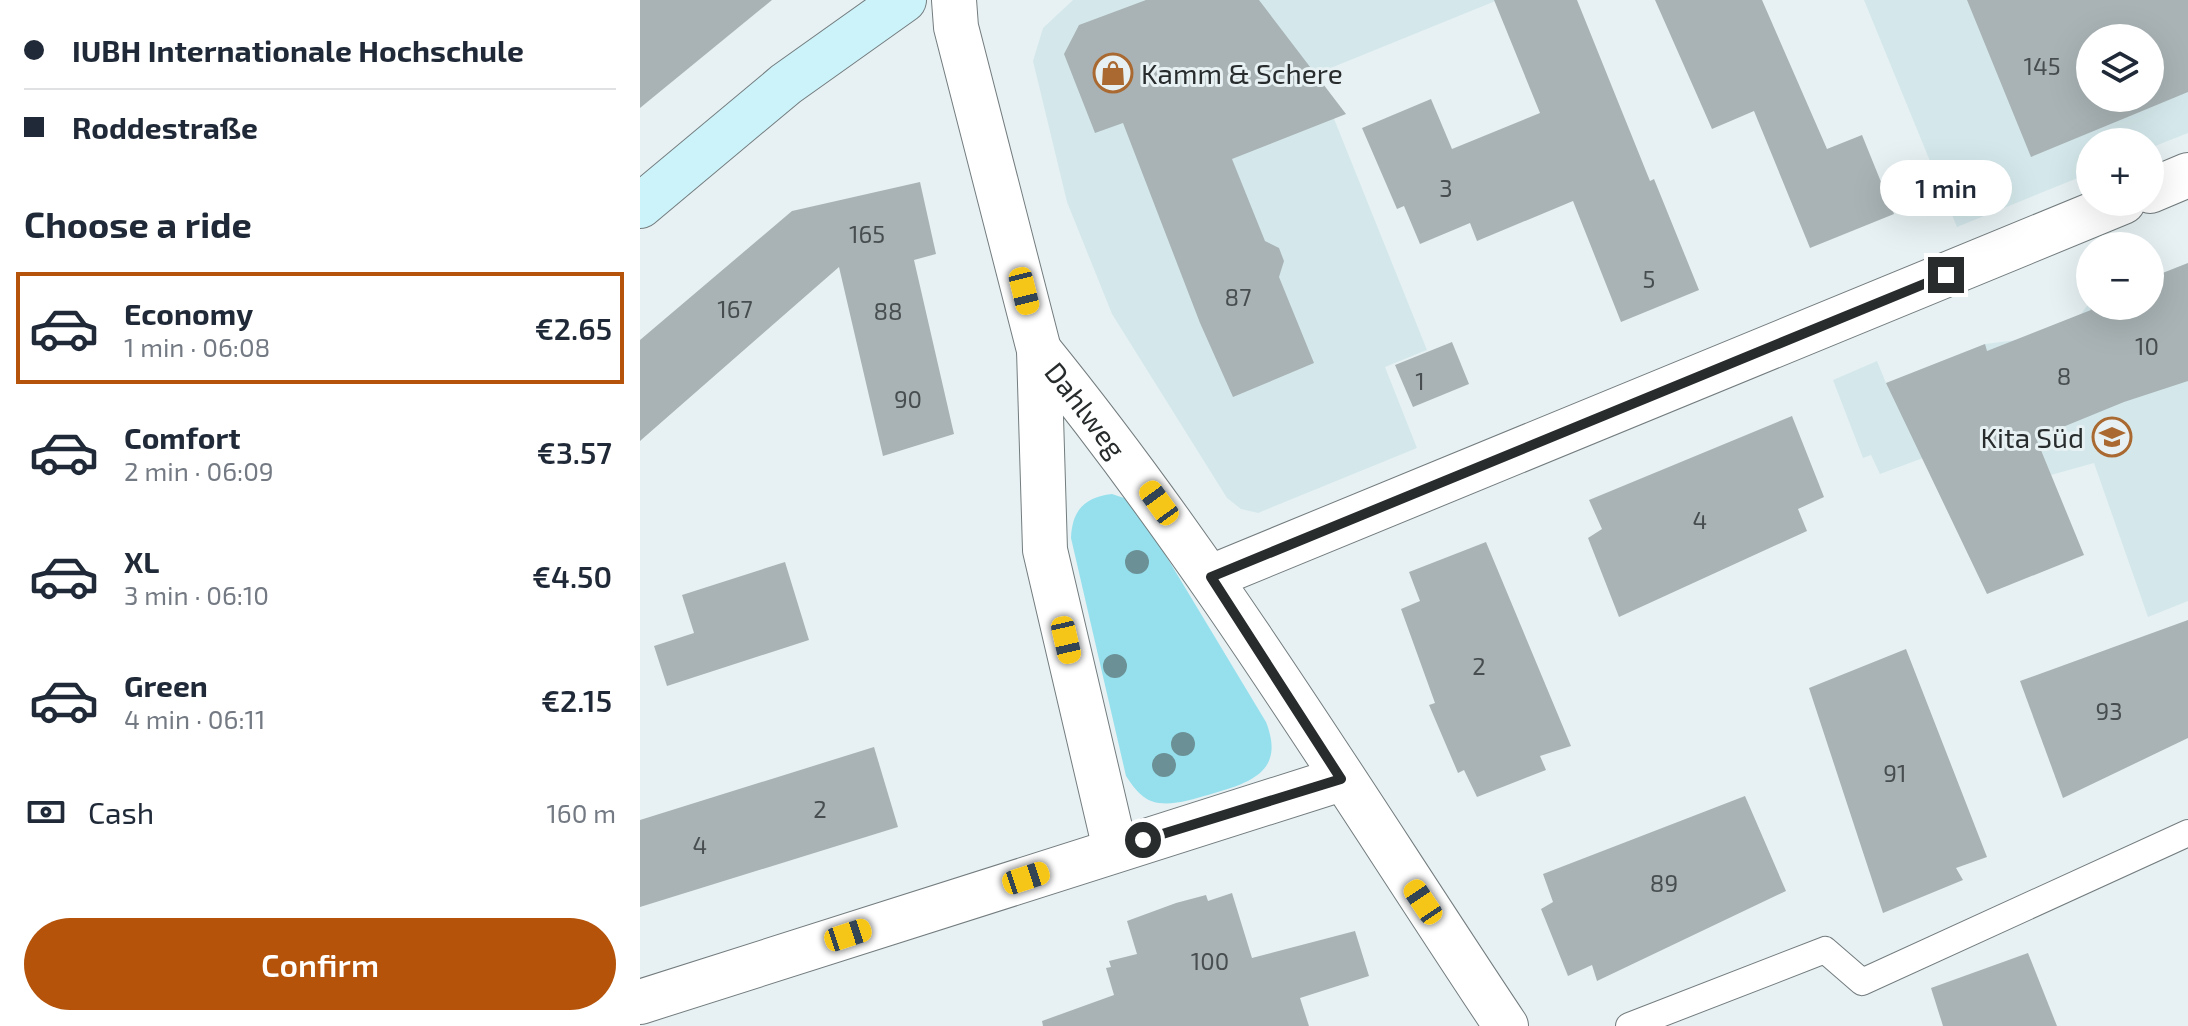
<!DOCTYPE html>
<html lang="en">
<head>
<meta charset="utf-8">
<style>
  :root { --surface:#fff; --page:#f6f6f7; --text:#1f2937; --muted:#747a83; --line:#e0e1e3; --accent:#b45309 }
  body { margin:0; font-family:"Exo 2",sans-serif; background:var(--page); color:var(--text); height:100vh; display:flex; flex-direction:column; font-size:30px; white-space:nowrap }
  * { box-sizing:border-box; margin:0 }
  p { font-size:26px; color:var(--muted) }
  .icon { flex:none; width:44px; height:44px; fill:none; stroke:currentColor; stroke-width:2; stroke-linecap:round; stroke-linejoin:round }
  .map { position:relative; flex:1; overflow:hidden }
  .drawer { display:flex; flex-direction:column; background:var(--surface); width:640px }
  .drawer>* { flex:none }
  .top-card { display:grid; align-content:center; height:176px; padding:0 24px; background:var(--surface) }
  .controls { position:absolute; left:1436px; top:24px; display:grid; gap:16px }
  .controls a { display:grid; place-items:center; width:88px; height:88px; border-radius:50%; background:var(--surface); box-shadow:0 8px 32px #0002; font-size:40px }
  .end { position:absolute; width:36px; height:36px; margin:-18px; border:10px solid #282c2d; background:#fff; box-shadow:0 0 0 4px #fff }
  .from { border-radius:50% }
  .bubble { position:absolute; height:56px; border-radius:28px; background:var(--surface); box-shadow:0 8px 32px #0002; font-size:26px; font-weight:600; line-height:56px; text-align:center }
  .car { position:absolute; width:24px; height:48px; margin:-24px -12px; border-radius:10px; box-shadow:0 0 6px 2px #0007; background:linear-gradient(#f5c518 24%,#345 0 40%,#f5c518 0 76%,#345 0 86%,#f5c518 0) }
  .top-card b { display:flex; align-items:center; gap:28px; height:76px; font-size:30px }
  .top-card b+b { border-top:2px solid var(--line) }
  .top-card i { width:20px; height:20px; background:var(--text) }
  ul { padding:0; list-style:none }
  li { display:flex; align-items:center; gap:24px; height:112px; margin:0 16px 12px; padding:0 8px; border:4px solid transparent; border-radius:0px }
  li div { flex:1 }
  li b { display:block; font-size:30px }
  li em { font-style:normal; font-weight:600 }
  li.on { border-color:var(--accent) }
  li>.icon { width:72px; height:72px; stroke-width:1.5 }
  h2 { padding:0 24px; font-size:36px; line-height:96px }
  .pay { display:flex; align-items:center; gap:20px; height:88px; padding:0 24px; font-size:30px }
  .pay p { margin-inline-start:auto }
  .action { display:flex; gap:16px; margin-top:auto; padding:16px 24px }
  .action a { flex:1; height:92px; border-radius:48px; background:var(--accent); color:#fff; font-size:32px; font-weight:600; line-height:92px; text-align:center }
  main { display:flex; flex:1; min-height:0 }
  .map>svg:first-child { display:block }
</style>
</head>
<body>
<main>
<section class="drawer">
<div class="top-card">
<b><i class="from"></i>IUBH Internationale Hochschule</b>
<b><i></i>Roddestraße</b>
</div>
<h2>Choose a ride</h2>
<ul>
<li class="on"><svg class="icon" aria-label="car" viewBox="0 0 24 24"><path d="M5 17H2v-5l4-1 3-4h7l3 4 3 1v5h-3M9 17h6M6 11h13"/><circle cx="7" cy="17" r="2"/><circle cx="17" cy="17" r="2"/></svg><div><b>Economy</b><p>1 min · 06:08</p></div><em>€2.65</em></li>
<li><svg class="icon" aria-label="car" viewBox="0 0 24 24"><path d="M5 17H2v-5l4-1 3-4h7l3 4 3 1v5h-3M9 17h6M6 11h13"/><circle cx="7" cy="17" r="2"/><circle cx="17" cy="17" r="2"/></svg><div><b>Comfort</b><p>2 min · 06:09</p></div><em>€3.57</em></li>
<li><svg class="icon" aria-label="car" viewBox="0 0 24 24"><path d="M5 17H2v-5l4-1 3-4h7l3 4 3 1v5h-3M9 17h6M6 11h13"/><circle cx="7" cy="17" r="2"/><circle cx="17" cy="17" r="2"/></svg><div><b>XL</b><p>3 min · 06:10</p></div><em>€4.50</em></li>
<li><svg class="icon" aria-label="car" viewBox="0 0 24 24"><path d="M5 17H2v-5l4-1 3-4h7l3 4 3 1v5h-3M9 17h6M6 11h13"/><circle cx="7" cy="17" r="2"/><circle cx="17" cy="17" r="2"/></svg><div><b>Green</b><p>4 min · 06:11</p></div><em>€2.15</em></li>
</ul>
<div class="pay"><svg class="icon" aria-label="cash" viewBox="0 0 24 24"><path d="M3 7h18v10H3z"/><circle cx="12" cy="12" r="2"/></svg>Cash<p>160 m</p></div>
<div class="action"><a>Confirm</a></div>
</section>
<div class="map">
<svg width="1548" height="1026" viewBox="0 0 1548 1026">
  <rect width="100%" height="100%" fill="#e7f1f3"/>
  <g fill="#d4e8eb" fill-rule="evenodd">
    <path d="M 433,0 L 858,0 L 676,74 L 787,350 L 745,367 L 777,448 L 618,513 L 601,509 L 587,498 L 472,314 L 427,202 L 393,61 L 403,28 Z"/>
    <path d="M 1224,0 L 1548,0 L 1548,133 L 1510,148 L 1510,142 L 1450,142 L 1450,173 L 1317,227 ZM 1450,38 L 1510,38 L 1510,98 L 1450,98 Z"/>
    <path d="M 1548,263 L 1548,601 L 1508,617 L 1454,463 L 1411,475 L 1388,419 L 1240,474 L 1231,455 L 1223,458 L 1193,380 L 1237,361 L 1246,383 L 1345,344 L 1377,340 L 1441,314 L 1450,302 L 1450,306 L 1510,306 L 1510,278 Z"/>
  </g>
  <path fill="#96e0ed" d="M 472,494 L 487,499 L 499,511 L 626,722 C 646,773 609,783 568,795 C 553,799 536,805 519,803 C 503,801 494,788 486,776 L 431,538 C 432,511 444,497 472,494 Z"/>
  <g fill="#a9b3b5" fill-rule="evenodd">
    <path d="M 0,0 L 132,0 L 0,108 Z"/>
    <path d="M 506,0 L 619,0 L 706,114 L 592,159 L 625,241 L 639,248 L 644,261 L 639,277 L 674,363 L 593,397 L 560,323 L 483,123 L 455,133 L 424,54 L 439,25 Z"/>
    <path d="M 854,0 L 937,0 L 1010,181 L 1014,179 L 1059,290 L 981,322 L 933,201 L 837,241 L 830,223 L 780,244 L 764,206 L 757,209 L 722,128 L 791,99 L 812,149 L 900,113 Z"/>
    <path d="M 1015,0 L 1122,0 L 1187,149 L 1222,135 L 1254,214 L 1170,248 L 1114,111 L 1072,129 Z"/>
    <path d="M 1327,0 L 1548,0 L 1548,92 L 1391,157 ZM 1450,38 L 1510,38 L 1510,98 L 1450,98 Z"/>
    <path d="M 280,182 L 296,254 L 274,260 L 314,434 L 243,456 L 199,267 L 0,441 L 0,340 L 152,211 Z"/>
    <path d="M 1548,263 L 1548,381 L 1484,402 L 1396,438 L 1444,555 L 1347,594 L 1246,383 L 1345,344 L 1347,351 L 1451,310 L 1448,302 L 1450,302 L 1450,306 L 1510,306 L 1510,278 Z"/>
    <path d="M 812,342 L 829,384 L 773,407 L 755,365 Z"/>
    <path d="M 1152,416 L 1184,497 L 1158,509 L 1167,531 L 979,617 L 948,538 L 962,529 L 949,500 Z"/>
    <path d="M 846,542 L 931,746 L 900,756 L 906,770 L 837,797 L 824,770 L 818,773 L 789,705 L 795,703 L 761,609 L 780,601 L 769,572 Z"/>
    <path d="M 145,562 L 169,640 L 27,686 L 14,646 L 54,633 L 42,595 Z"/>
    <path d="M 1548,620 L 1548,738 L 1423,798 L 1380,681 Z"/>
    <path d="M 1266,649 L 1347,857 L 1316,868 L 1323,880 L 1243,913 L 1169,688 Z"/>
    <path d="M 234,747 L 258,827 L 0,907 L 0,820 Z"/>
    <path d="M 1105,796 L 1146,891 L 957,981 L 952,965 L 928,976 L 901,909 L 913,902 L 903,874 Z"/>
    <path d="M 592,893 L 612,958 L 715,931 L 729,976 L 660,998 L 669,1026 L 403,1026 L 402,1021 L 474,995 L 466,968 L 471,967 L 469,961 L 497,954 L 487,921 L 536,903 L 566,895 L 568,901 Z"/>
    <path d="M 1388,953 L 1417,1026 L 1303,1026 L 1291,988 Z"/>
  </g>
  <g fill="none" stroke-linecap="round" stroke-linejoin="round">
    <defs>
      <path id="lane" d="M 989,1026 L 1185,950 L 1222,982 L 1548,833"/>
      <g id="street">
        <path d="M 314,0 L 316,27 L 399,350 L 405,550 L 475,849"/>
        <path d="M 1510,191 L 1548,175"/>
        <path id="s1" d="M 399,350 C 572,563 714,798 866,1026"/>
        <path d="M 571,577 L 1483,202"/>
        <path d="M 0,1002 L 701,779"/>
      </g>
      <path id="secondary" d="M 0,206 L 146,84 L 264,0"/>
    </defs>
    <use href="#lane" stroke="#737c7e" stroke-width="28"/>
    <use href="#street" stroke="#737c7e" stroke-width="46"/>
    <use href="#secondary" stroke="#737c7e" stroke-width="46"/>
    <use href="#lane" stroke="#fff" stroke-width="26"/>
    <use href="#street" stroke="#fff" stroke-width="44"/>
    <use href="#secondary" stroke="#ccf3fa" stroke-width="44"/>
  </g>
  <g fill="#6b9197">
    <circle cx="497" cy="562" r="12"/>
    <circle cx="475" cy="666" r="12"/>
    <circle cx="543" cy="744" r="12"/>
    <circle cx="524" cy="765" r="12"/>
  </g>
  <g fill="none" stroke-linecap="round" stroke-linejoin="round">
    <path stroke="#282c2d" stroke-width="10" d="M 503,840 L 701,779 L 571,577 L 1306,275"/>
  </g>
  <defs>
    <symbol id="shop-ring" viewBox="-11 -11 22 22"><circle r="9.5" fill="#e7f1f3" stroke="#a96931" stroke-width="1.5"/><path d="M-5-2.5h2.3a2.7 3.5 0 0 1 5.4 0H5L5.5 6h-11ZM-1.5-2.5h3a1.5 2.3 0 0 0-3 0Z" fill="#a96931"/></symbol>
    <symbol id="school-ring" viewBox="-11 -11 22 22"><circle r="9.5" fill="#e7f1f3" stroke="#a96931" stroke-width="1.5"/><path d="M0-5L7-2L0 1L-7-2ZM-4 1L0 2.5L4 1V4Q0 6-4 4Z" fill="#a96931"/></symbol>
  </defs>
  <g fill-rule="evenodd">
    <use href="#shop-ring" x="451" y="51" width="44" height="44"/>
    <use href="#school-ring" x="1450" y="415" width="44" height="44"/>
  </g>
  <g text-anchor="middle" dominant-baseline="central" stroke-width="6" stroke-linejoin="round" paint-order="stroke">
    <g font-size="24" fill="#484e4f">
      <text x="1402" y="65">145</text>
      <text x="806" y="187">3</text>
      <text x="227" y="233">165</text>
      <text x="1009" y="278">5</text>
      <text x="598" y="296">87</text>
      <text x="95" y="308">167</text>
      <text x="248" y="310">88</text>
      <text x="1507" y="345">10</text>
      <text x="1424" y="375">8</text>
      <text x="780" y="380">1</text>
      <text x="268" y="398">90</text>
      <text x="1060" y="519">4</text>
      <text x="839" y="665">2</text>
      <text x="1469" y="710">93</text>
      <text x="1255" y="772">91</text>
      <text x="180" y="808">2</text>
      <text x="60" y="844">4</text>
      <text x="1024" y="882">89</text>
      <text x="570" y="960">100</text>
    </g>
    <g font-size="28" fill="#282c2d" stroke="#e7f1f3" text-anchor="start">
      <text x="501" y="73">Kamm &amp; Schere</text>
      <text x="1444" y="437" text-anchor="end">Kita Süd</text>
    </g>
    <g font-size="28" fill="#282c2d" stroke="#e7f1f3">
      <text stroke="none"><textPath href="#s1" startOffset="76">Dahlweg</textPath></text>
    </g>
  </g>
</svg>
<div class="controls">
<a><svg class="icon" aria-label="layers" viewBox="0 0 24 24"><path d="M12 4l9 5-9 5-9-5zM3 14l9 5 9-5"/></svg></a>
<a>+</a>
<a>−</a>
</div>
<i class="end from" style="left:503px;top:840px"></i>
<i class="end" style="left:1306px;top:275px"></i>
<div class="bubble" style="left:1240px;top:160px;width:132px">1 min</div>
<i class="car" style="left:384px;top:291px;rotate:166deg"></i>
<i class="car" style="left:519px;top:503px;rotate:324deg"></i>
<i class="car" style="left:426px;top:640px;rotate:167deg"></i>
<i class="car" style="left:386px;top:878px;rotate:72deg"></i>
<i class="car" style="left:783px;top:902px;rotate:326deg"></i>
<i class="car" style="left:208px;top:935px;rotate:72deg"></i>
</div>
</main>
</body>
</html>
